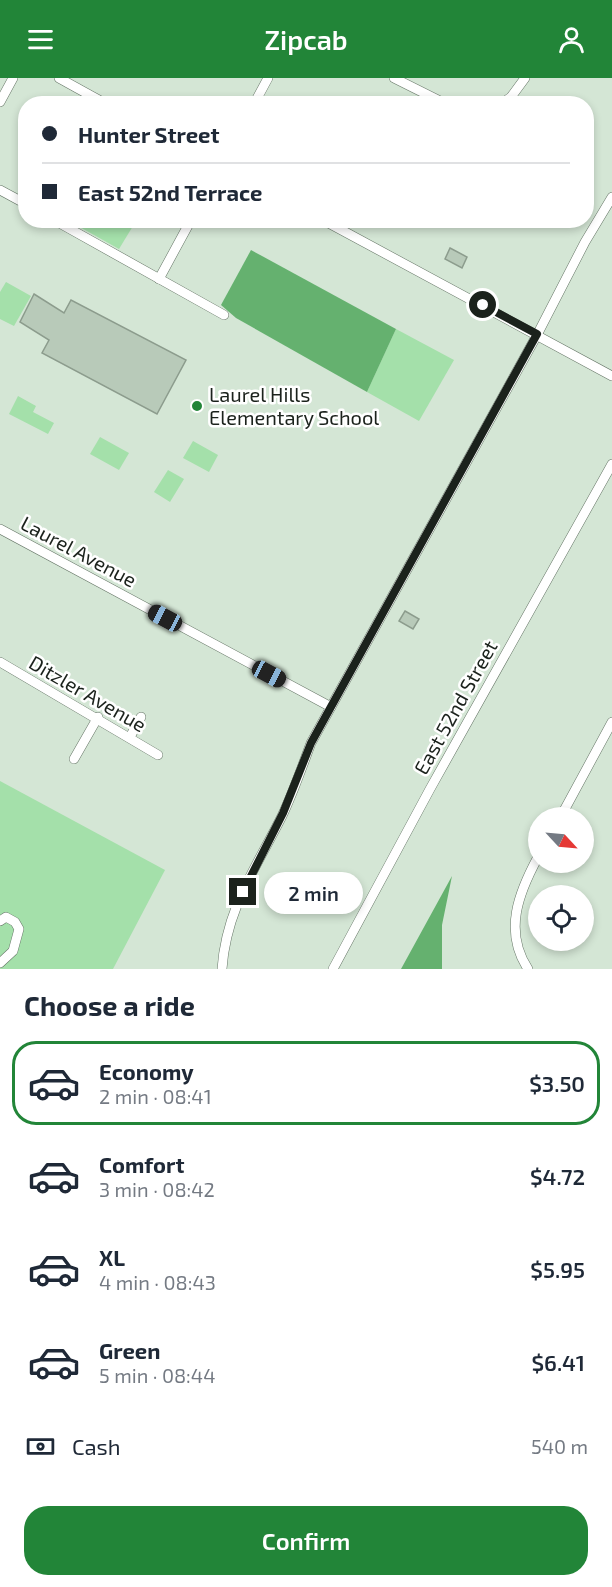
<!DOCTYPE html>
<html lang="en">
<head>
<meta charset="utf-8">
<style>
  :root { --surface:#fff; --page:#f6f6f7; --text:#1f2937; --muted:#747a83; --line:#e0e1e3; --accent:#228538 }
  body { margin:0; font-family:"Exo 2",sans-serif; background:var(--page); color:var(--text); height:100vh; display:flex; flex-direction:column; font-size:22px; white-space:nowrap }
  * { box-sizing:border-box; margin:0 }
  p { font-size:20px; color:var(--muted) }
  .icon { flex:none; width:33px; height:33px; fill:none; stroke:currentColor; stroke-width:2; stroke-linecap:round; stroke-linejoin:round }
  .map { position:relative; height:891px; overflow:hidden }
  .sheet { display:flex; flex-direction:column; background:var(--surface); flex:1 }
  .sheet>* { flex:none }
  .hud { position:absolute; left:18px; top:18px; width:576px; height:132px; border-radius:24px; box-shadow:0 3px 9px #0003; display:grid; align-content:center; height:132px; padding:0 24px; background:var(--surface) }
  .needle { width:39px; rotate:116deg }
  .controls { position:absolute; left:528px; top:729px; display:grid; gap:12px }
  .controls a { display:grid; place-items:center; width:66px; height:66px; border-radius:50%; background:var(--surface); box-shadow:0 3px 9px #0003; font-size:30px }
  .end { position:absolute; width:27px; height:27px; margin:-14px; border:8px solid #1b221c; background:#fff; box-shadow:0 0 0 3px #fff }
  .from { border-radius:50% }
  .bubble { position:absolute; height:42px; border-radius:21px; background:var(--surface); box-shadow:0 3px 9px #0003; font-size:20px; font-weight:600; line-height:42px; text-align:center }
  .car { position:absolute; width:18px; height:36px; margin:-18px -9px; border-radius:8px; box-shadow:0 0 4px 2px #0007; background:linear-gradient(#222 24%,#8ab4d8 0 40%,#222 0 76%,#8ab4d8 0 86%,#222 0) }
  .hud b { display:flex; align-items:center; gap:21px; height:57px; font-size:22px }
  .hud b+b { border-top:2px solid var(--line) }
  .hud i { width:15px; height:15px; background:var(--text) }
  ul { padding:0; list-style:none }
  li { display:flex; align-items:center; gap:18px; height:84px; margin:0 12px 9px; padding:0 12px; border:3px solid transparent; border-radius:24px }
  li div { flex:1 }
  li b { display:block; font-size:22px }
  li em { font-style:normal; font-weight:600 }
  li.on { border-color:var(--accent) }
  li>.icon { width:54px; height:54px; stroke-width:1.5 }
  h2 { padding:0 24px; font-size:27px; line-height:72px }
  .pay { display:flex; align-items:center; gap:15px; height:66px; padding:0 24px; font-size:22px }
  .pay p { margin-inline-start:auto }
  .button { display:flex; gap:12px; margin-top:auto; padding:12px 24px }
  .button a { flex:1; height:69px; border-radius:24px; background:var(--accent); color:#fff; font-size:24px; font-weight:600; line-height:69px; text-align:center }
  header { display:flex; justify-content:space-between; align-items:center; height:78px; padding:0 24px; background:var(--accent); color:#fff; font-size:27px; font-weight:600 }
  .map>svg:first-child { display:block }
</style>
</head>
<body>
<header><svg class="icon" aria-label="menu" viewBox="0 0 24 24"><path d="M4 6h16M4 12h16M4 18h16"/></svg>Zipcab<svg class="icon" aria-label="person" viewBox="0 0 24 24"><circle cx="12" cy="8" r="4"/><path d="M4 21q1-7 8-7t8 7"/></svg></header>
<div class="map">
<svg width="612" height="891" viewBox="0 0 612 891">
  <rect width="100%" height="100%" fill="#d4e6d5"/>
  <g fill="#a4e0aa">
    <path d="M 69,143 L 136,143 L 119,171 Z"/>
    <path d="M 6,204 L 31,218 L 14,248 L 0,241 L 0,214 Z"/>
    <path d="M 396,251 L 454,282 L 419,343 L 367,314 Z"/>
    <path d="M 18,318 L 36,328 L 33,334 L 54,345 L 48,356 L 9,336 Z"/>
    <path d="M 100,359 L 129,375 L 119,392 L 90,376 Z"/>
    <path d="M 193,363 L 218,377 L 209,394 L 183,380 Z"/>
    <path d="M 168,392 L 184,401 L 170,424 L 154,414 Z"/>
    <path d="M 0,703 L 165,792 L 113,891 L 0,891 Z"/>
  </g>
  <g fill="#65b16f">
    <path d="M 251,172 L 396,251 L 367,314 L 236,240 L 221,227 Z"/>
    <path d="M 452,798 L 442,847 L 442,891 L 401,891 Z"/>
  </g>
  <g fill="#b8cab9" stroke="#8c9c8d" stroke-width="1.5">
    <path d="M 450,170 L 467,179 L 462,190 L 445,181 Z"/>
    <path d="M 34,216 L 64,235 L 71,222 L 186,282 L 157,336 L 42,275 L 49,262 L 20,244 Z"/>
    <path d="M 405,533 L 419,541 L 413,551 L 399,543 Z"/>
  </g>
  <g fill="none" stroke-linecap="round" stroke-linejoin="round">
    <defs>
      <g id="minor">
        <path d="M 59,0 L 106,26"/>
        <path d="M 394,0 L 446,26"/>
        <path d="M 0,24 L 13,0"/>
        <path d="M 254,26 L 268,0"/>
        <path d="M 501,26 L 511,19 L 525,0"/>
        <path d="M 0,112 L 26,126"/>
        <path d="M 54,142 L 224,237"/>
        <path d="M 323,142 L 612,298"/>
        <path d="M 159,201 L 191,142"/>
        <path d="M 0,451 L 331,629"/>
        <path d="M 0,584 L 158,677"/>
        <path d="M 130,659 L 141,639"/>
        <path d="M 74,681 L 98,639"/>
        <path d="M 560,740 L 612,644"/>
        <path d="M 0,843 L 6,839 L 15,844 L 19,851 L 13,873 L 0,885"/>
        <path d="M 222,891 C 226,831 256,790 282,738 C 293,715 302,689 311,665 L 537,257 L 585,164 L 612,119"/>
        <path d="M 333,891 L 430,711 L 612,386"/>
        <path d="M 528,891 C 503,853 519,814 538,779"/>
      </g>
    </defs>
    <use href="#minor" stroke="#647465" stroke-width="10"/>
    <use href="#minor" stroke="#fff" stroke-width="9"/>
  </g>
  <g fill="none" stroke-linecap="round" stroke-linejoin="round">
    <path stroke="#1b221c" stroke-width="8" d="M 243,814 L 283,735 L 311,665 L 537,256 L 483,227"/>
  </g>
  <circle fill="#228538" stroke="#fff" stroke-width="2" cx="197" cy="328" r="6"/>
  <g text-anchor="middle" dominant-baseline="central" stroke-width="5" stroke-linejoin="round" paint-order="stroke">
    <g font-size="20" fill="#1b221c" stroke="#fff" text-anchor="start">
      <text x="209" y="316">Laurel Hills<tspan x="209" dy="23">Elementary School</tspan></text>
    </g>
    <g font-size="20" fill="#1b221c" stroke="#fff">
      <text transform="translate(79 473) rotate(28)">Laurel Avenue</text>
      <text transform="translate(88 615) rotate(30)">Ditzler Avenue</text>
      <text transform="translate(455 629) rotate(-61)">East 52nd Street</text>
    </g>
  </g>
</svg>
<div class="controls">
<a><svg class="needle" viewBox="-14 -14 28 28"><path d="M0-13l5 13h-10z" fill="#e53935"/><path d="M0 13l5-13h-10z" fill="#747a83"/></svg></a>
<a><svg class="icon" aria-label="locate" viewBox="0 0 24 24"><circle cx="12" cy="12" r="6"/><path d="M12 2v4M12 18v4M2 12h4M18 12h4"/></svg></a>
</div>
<i class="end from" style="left:483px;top:227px"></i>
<i class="end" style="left:243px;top:814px"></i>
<div class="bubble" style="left:264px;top:794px;width:99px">2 min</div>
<i class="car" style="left:165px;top:540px;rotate:298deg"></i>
<i class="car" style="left:269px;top:596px;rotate:118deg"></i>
<div class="hud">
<b><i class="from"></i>Hunter Street</b>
<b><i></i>East 52nd Terrace</b>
</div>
</div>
<section class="sheet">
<h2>Choose a ride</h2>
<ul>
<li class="on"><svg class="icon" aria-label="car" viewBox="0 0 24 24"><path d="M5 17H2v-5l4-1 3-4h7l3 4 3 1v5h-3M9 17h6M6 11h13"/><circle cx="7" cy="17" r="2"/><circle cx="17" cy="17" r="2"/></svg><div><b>Economy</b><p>2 min · 08:41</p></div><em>$3.50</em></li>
<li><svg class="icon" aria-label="car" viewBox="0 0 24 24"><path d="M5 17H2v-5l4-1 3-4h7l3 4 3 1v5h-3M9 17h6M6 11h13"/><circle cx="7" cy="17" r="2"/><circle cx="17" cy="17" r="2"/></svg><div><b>Comfort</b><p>3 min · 08:42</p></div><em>$4.72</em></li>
<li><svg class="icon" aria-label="car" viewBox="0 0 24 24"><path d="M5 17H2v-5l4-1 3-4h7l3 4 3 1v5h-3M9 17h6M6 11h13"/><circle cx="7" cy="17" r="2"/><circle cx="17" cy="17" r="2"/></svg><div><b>XL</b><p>4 min · 08:43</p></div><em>$5.95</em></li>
<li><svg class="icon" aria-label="car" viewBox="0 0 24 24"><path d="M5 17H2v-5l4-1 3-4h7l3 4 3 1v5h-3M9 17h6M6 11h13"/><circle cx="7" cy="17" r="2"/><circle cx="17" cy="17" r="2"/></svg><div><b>Green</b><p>5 min · 08:44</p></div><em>$6.41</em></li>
</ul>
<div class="pay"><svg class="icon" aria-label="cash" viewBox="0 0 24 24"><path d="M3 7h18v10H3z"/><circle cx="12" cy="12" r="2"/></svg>Cash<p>540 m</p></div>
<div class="button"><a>Confirm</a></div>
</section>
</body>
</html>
